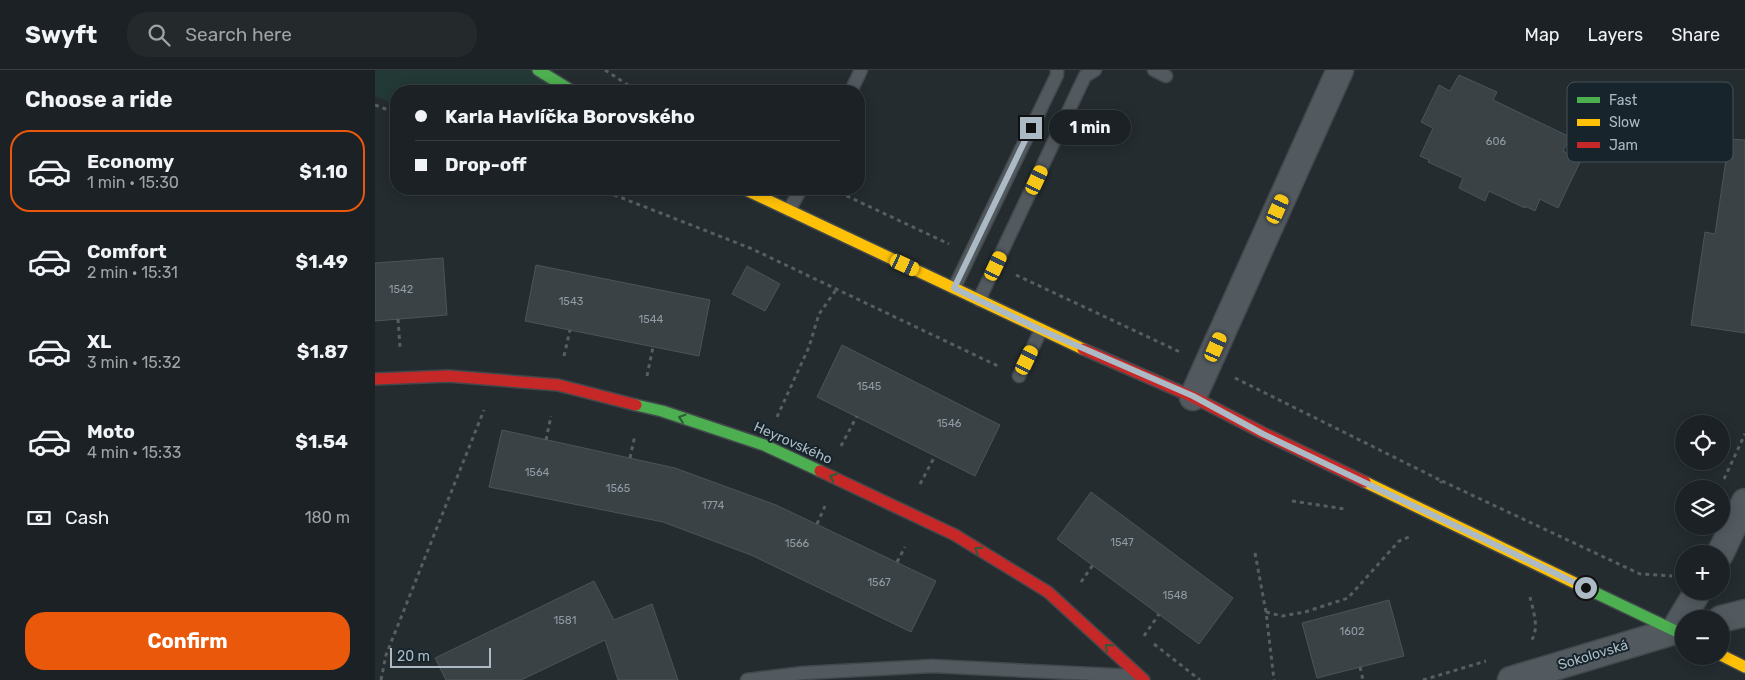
<!DOCTYPE html>
<html lang="en">
<head>
<meta charset="utf-8">
<style>
  :root { --surface:#1b2124; --page:#24292c; --text:#f1f3f6; --muted:#a0a3a6; --line:#393e41; --accent:#ea580c }
  body { margin:0; font-family:Rubik,sans-serif; background:var(--page); color:var(--text); height:100vh; display:flex; flex-direction:column; font-size:19px; white-space:nowrap }
  * { box-sizing:border-box; margin:0 }
  p { font-size:16px; color:var(--muted) }
  .icon { flex:none; width:28px; height:28px; fill:none; stroke:currentColor; stroke-width:2; stroke-linecap:round; stroke-linejoin:round }
  .map { position:relative; flex:1; overflow:hidden }
  .details { display:flex; flex-direction:column; background:var(--surface); width:375px }
  .details>* { flex:none }
  .top-card { position:absolute; left:15px; top:15px; width:475px; height:110px; border-radius:20px; box-shadow:0 2px 12px #0003,0 0 0 1px var(--line); display:grid; align-content:center; height:110px; padding:0 25px; background:var(--surface) }
  .buttons { position:absolute; left:1300px; top:345px; display:grid; gap:10px }
  .buttons a { display:grid; place-items:center; width:55px; height:55px; border-radius:50%; background:var(--surface); box-shadow:0 2px 12px #0003,0 0 0 1px var(--line); font-size:25px }
  .scale { position:absolute; left:15px; bottom:12px; width:101px; box-sizing:border-box; padding-left:5px; border:2px solid #abbac4; border-top:0; font-size:14px; line-height:18px; white-space:nowrap; color:#abbac4; -webkit-text-stroke:4px #17242b; paint-order:stroke }
  .end { position:absolute; width:22px; height:22px; margin:-11px; border:6px solid #abbac4; background:#111; box-shadow:0 0 0 2px #111 }
  .from { border-radius:50% }
  .bubble { position:absolute; height:35px; border-radius:18px; background:var(--surface); box-shadow:0 2px 12px #0003,0 0 0 1px var(--line); font-size:16px; font-weight:700; line-height:35px; text-align:center }
  .car { position:absolute; width:15px; height:30px; margin:-15px -8px; border-radius:6px; box-shadow:0 0 4px 1px #0007; background:linear-gradient(#f5c518 24%,#345 0 40%,#f5c518 0 76%,#345 0 86%,#f5c518 0) }
  .top-card b { display:flex; align-items:center; gap:18px; height:48px; font-size:19px }
  .top-card b+b { border-top:1px solid var(--line) }
  .top-card i { width:12px; height:12px; background:var(--text) }
  ul { padding:0; list-style:none }
  li { display:flex; align-items:center; gap:15px; height:82px; margin:0 10px 8px; padding:0 15px; border:2px solid transparent; border-radius:20px }
  li div { flex:1 }
  li b { display:block; font-size:19px }
  li em { font-style:normal; font-weight:700 }
  li.active { border-color:var(--accent) }
  li>.icon { width:45px; height:45px; stroke-width:1.5 }
  h2 { padding:0 25px; font-size:22px; line-height:60px }
  .pay { display:flex; align-items:center; gap:12px; height:55px; padding:0 25px; font-size:19px }
  .pay p { margin-inline-start:auto }
  .primary-button { display:flex; gap:10px; margin-top:auto; padding:10px 25px }
  .primary-button a { flex:1; height:58px; border-radius:20px; background:var(--accent); color:#fff; font-size:20px; font-weight:700; line-height:58px; text-align:center }
  header { display:flex; align-items:center; gap:30px; box-sizing:border-box; height:70px; padding:0 25px; background:var(--surface); border-bottom:1px solid var(--line) }
  header strong { font-size:24px }
  nav { display:flex; gap:28px; margin-inline-start:auto; font-size:18px }
  .search { width:350px; height:45px; background:var(--page); display:flex; align-items:center; gap:12px; box-sizing:border-box; padding:0 18px; border-radius:20px; color:var(--muted); font-size:19px }
  main { display:flex; flex:1; min-height:0 }
  .map>svg:first-child { display:block }
</style>
</head>
<body>
<header>
<strong>Swyft</strong>
<div class="search"><svg class="icon" aria-label="search" viewBox="0 0 24 24"><circle cx="10" cy="10" r="6"/><path d="M15 15l6 6"/></svg>Search here</div>
<nav><a>Map</a><a>Layers</a><a>Share</a></nav>
</header>
<main>
<section class="details">
<h2>Choose a ride</h2>
<ul>
<li class="active"><svg class="icon" aria-label="car" viewBox="0 0 24 24"><path d="M5 17H2v-5l4-1 3-4h7l3 4 3 1v5h-3M9 17h6M6 11h13"/><circle cx="7" cy="17" r="2"/><circle cx="17" cy="17" r="2"/></svg><div><b>Economy</b><p>1 min · 15:30</p></div><em>$1.10</em></li>
<li><svg class="icon" aria-label="car" viewBox="0 0 24 24"><path d="M5 17H2v-5l4-1 3-4h7l3 4 3 1v5h-3M9 17h6M6 11h13"/><circle cx="7" cy="17" r="2"/><circle cx="17" cy="17" r="2"/></svg><div><b>Comfort</b><p>2 min · 15:31</p></div><em>$1.49</em></li>
<li><svg class="icon" aria-label="car" viewBox="0 0 24 24"><path d="M5 17H2v-5l4-1 3-4h7l3 4 3 1v5h-3M9 17h6M6 11h13"/><circle cx="7" cy="17" r="2"/><circle cx="17" cy="17" r="2"/></svg><div><b>XL</b><p>3 min · 15:32</p></div><em>$1.87</em></li>
<li><svg class="icon" aria-label="car" viewBox="0 0 24 24"><path d="M5 17H2v-5l4-1 3-4h7l3 4 3 1v5h-3M9 17h6M6 11h13"/><circle cx="7" cy="17" r="2"/><circle cx="17" cy="17" r="2"/></svg><div><b>Moto</b><p>4 min · 15:33</p></div><em>$1.54</em></li>
</ul>
<div class="pay"><svg class="icon" aria-label="cash" viewBox="0 0 24 24"><path d="M3 7h18v10H3z"/><circle cx="12" cy="12" r="2"/></svg>Cash<p>180 m</p></div>
<div class="primary-button"><a>Confirm</a></div>
</section>
<div class="map">
<svg width="1370" height="610" viewBox="0 0 1370 610">
  <rect width="100%" height="100%" fill="#242c30"/>
  <path fill="#233936" d="M 0,0 L 163,0 L 179,10 L 170,21 L 21,21 L 21,35 L 0,26 Z"/>
  <g fill="#3b4246" stroke="#4b5459">
    <path d="M 1084,5 L 1122,22 L 1118,30 L 1195,67 L 1188,81 L 1206,90 L 1183,138 L 1165,129 L 1160,141 L 1150,136 L 1150,138 L 1114,121 L 1110,131 L 1084,118 L 1088,108 L 1053,92 L 1054,90 L 1045,86 L 1058,58 L 1046,52 L 1064,15 L 1075,21 Z"/>
    <path d="M 1354,69 L 1370,70 L 1370,263 L 1316,255 L 1330,162 L 1340,164 Z"/>
    <path d="M 68,188 L 72,245 L 0,251 L 0,193 Z"/>
    <path d="M 161,195 L 335,230 L 324,286 L 150,251 Z"/>
    <path d="M 372,196 L 405,214 L 390,241 L 357,224 Z"/>
    <path d="M 467,275 L 625,355 L 600,406 L 442,327 Z"/>
    <path d="M 127,360 L 300,398 L 401,435 L 561,511 L 536,562 L 376,485 L 288,452 L 114,417 Z"/>
    <path d="M 716,422 L 858,528 L 824,574 L 682,469 Z"/>
    <path d="M 219,511 L 239,550 L 277,534 L 303,610 L 243,610 L 230,570 L 146,610 L 71,610 L 60,588 Z"/>
    <path d="M 1014,530 L 1029,586 L 942,608 L 927,553 Z"/>
  </g>
  <g fill="none" stroke-linecap="round" stroke-linejoin="round">
    <defs>
      <g id="lane">
        <path d="M 779,0 L 791,6"/>
        <path d="M 476,21 L 486,0"/>
        <path d="M 414,140 L 426,119"/>
        <path d="M 579,218 L 682,5 L 682,0"/>
        <path d="M 604,230 L 710,6 L 720,0"/>
        <path d="M 644,306 L 666,260"/>
        <path d="M 372,610 L 428,603 L 557,596 L 760,606"/>
      </g>
      <g id="street">
        <path d="M 818,327 L 965,0"/>
        <path d="M 1345,484 L 1370,432"/>
        <path d="M 1346,549 L 1370,543"/>
        <path d="M 1299,561 L 1323,521"/>
        <path d="M 1136,610 L 1309,558"/>
      </g>
      <g id="fast">
        <path d="M 163,0 L 197,21"/>
        <path d="M 261,335 L 287,341 L 389,375 L 445,401"/>
        <path d="M 1202,514 L 1309,565"/>
      </g>
      <g id="slow">
        <path d="M 369,119 L 708,279"/>
        <path d="M 990,412 L 1202,514"/>
        <path d="M 1346,585 L 1370,597"/>
      </g>
      <g id="jam">
        <path d="M 708,279 L 818,327 L 888,363 L 990,412"/>
        <path d="M 0,309 L 73,306 L 183,315 L 261,335"/>
        <path d="M 445,401 L 580,465 L 673,522 L 769,610"/>
      </g>
    </defs>
    <use href="#lane" stroke="#42484b" stroke-width="15"/>
    <use href="#street" stroke="#42484b" stroke-width="29"/>
    <use href="#fast" stroke="#42484b" stroke-width="14"/>
    <use href="#slow" stroke="#42484b" stroke-width="14"/>
    <use href="#jam" stroke="#42484b" stroke-width="14"/>
    <g stroke="#565e63" stroke-width="3" stroke-dasharray="4 4" stroke-linecap="butt">
      <path d="M 230,0 L 262,21"/>
      <path d="M 0,35 L 21,43"/>
      <path d="M 224,119 L 375,178 L 623,296"/>
      <path d="M 457,119 L 574,174"/>
      <path d="M 641,205 L 805,282"/>
      <path d="M 23,249 L 25,277"/>
      <path d="M 189,286 L 195,260"/>
      <path d="M 272,306 L 278,277"/>
      <path d="M 860,308 L 1067,411 L 1065,413"/>
      <path d="M 402,347 L 434,277 L 444,244 L 461,220"/>
      <path d="M 171,370 L 176,346"/>
      <path d="M 466,376 L 482,346"/>
      <path d="M 255,388 L 260,365"/>
      <path d="M 1349,409 L 1370,364"/>
      <path d="M 1067,411 L 1265,504 L 1297,506"/>
      <path d="M 545,414 L 560,386"/>
      <path d="M 917,431 L 970,439"/>
      <path d="M 442,454 L 450,436"/>
      <path d="M 880,483 L 891,542 L 899,610"/>
      <path d="M 522,492 L 530,477"/>
      <path d="M 706,512 L 718,495"/>
      <path d="M 1155,527 C 1158,540 1165,559 1156,571"/>
      <path d="M 891,542 L 907,546 L 930,542 L 973,528 L 1024,471 L 1034,467"/>
      <path d="M 769,566 L 784,544"/>
      <path d="M 779,574 L 825,610"/>
      <path d="M 985,597 L 988,610"/>
      <path d="M 6,610 L 11,585 L 109,340"/>
      <path d="M 1048,610 L 1111,591"/>
    </g>
    <use href="#lane" stroke="#525a60" stroke-width="12"/>
    <use href="#street" stroke="#525a60" stroke-width="26"/>
    <use href="#fast" stroke="#4caf50" stroke-width="11"/>
    <use href="#slow" stroke="#ffc107" stroke-width="11"/>
    <use href="#jam" stroke="#c62828" stroke-width="11"/>
  </g>
  <defs><path id="oneway-chevron" d="M-2-3.5L2.5 0L-2 3.5" fill="none" stroke-width="1.6" stroke-linecap="round" stroke-linejoin="round" transform="scale(1.25)"/></defs>
  <g stroke="#2c5c3a">
    <use href="#oneway-chevron" transform="translate(307 348) rotate(-162)"/>
    <use href="#oneway-chevron" transform="translate(458 407) rotate(-155)"/>
    <use href="#oneway-chevron" transform="translate(603 480) rotate(-148)"/>
    <use href="#oneway-chevron" transform="translate(733 577) rotate(-138)"/>
  </g>
  <g fill="none" stroke-linecap="round" stroke-linejoin="round">
    <path stroke="#abbac4" stroke-width="6" d="M 656,58 L 579,218 L 666,260 L 818,326 L 888,364 L 1211,518"/>
  </g>
  <g text-anchor="middle" dominant-baseline="central" stroke-width="4" stroke-linejoin="round" paint-order="stroke">
    <g font-size="11" fill="#8f9ca4">
      <text x="1121" y="71">606</text>
      <text x="26" y="219">1542</text>
      <text x="196" y="231">1543</text>
      <text x="276" y="249">1544</text>
      <text x="494" y="316">1545</text>
      <text x="574" y="353">1546</text>
      <text x="162" y="402">1564</text>
      <text x="243" y="418">1565</text>
      <text x="338" y="435">1774</text>
      <text x="747" y="472">1547</text>
      <text x="422" y="473">1566</text>
      <text x="504" y="512">1567</text>
      <text x="800" y="525">1548</text>
      <text x="190" y="550">1581</text>
      <text x="977" y="561">1602</text>
    </g>
    <g font-size="14" fill="#abbac4" stroke="#17242b">
      <text transform="translate(418 373) rotate(24)">Heyrovského</text>
      <text transform="translate(1218 585) rotate(-17)">Sokolovská</text>
    </g>
  </g>
  <rect x="1192" y="12" width="166" height="80" rx="8" fill="#17242b" stroke="#435159" stroke-width="1"/>
  <rect x="1202" y="27" width="23" height="6" fill="#4caf50"/>
  <rect x="1202" y="49" width="23" height="7" fill="#ffc107"/>
  <rect x="1202" y="72" width="23" height="6" fill="#c62828"/>
  <g font-size="14" fill="#abbac4">
    <text x="1234" y="35">Fast</text>
    <text x="1234" y="57">Slow</text>
    <text x="1234" y="80">Jam</text>
  </g>
</svg>
<div class="buttons">
<a><svg class="icon" aria-label="locate" viewBox="0 0 24 24"><circle cx="12" cy="12" r="6"/><path d="M12 2v4M12 18v4M2 12h4M18 12h4"/></svg></a>
<a><svg class="icon" aria-label="layers" viewBox="0 0 24 24"><path d="M12 4l9 5-9 5-9-5zM3 14l9 5 9-5"/></svg></a>
<a>+</a>
<a>−</a>
</div>
<div class="scale">20 m</div>
<i class="end from" style="left:1211px;top:518px"></i>
<i class="end" style="left:656px;top:58px"></i>
<div class="bubble" style="left:674px;top:40px;width:82px">1 min</div>
<i class="car" style="left:662px;top:110px;rotate:25deg"></i>
<i class="car" style="left:903px;top:139px;rotate:24deg"></i>
<i class="car" style="left:530px;top:195px;rotate:115deg"></i>
<i class="car" style="left:621px;top:196px;rotate:25deg"></i>
<i class="car" style="left:841px;top:277px;rotate:24deg"></i>
<i class="car" style="left:652px;top:290px;rotate:26deg"></i>
<div class="top-card">
<b><i class="from"></i>Karla Havlíčka Borovského</b>
<b><i></i>Drop-off</b>
</div>
</div>
</main>
</body>
</html>
